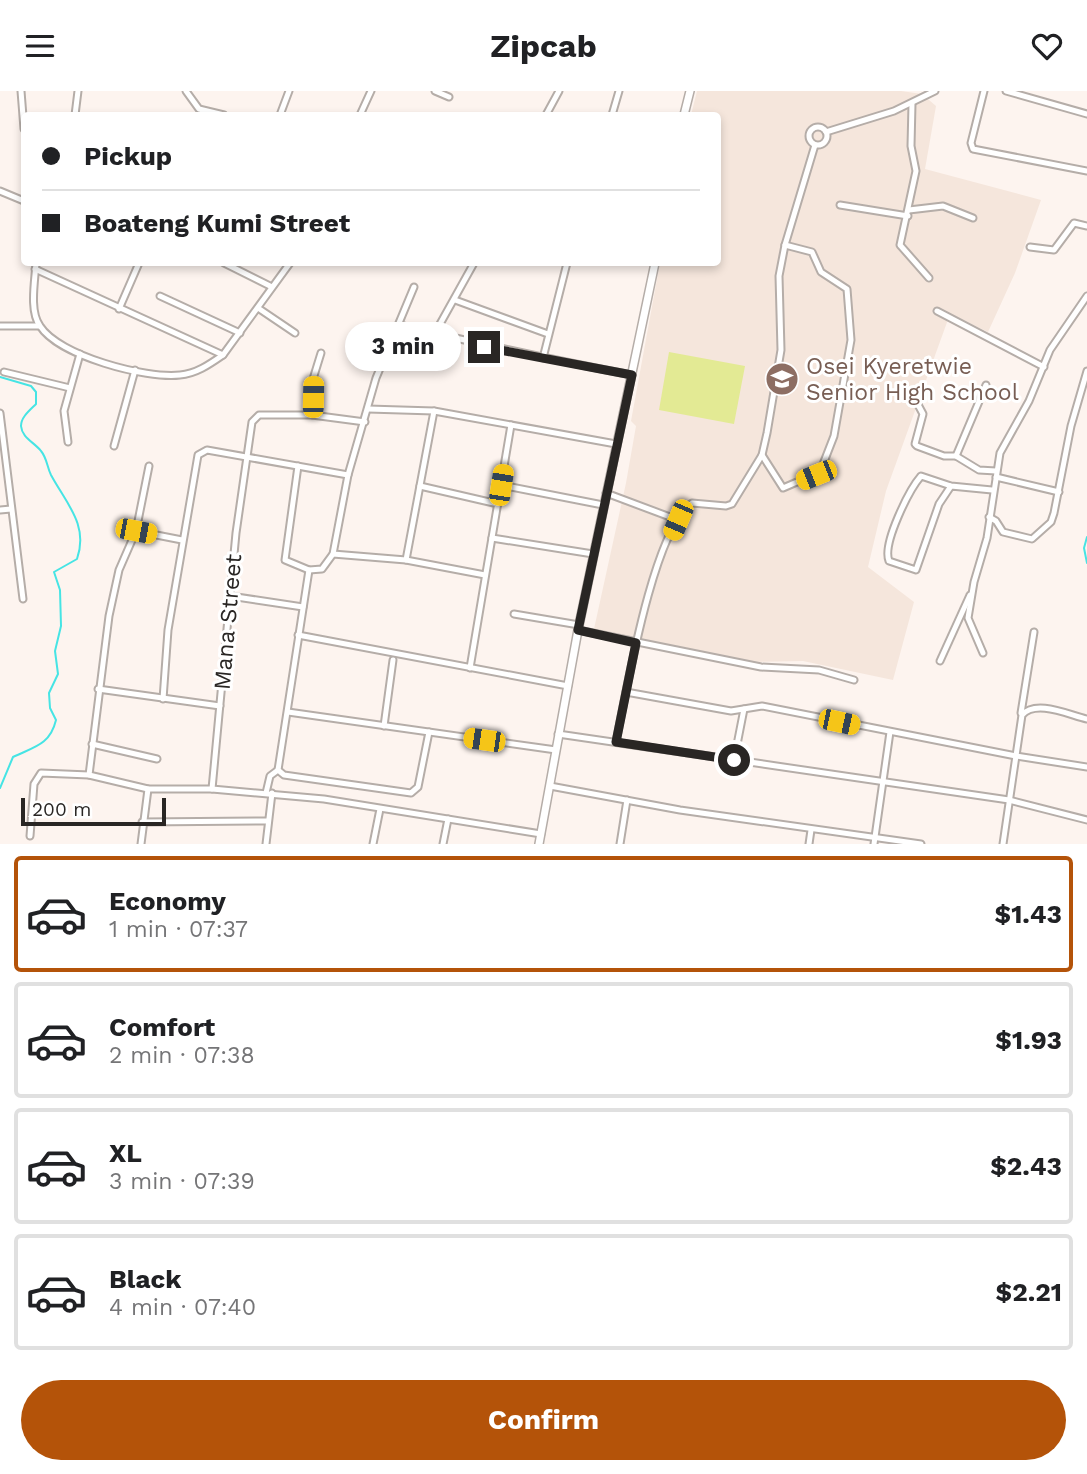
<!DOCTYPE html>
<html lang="en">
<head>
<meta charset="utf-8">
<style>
  :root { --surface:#fff; --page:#f2f2f2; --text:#202124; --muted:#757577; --line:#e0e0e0; --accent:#b45309 }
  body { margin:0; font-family:"Work Sans",sans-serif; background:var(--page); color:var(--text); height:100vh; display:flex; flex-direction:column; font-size:26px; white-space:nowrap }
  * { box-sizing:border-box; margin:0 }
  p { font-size:23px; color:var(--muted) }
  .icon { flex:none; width:38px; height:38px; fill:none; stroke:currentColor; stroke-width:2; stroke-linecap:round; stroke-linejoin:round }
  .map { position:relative; height:753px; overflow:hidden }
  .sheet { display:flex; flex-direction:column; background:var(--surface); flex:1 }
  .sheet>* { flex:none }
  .banner { position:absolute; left:21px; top:21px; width:700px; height:154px; border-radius:7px; box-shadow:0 4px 10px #0003; display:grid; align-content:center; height:154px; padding:0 21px; background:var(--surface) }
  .scale { position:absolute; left:21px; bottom:18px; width:145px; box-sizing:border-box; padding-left:7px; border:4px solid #292624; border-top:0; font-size:19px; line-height:24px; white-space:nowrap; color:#292624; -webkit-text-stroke:5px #fff; paint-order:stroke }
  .end { position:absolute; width:32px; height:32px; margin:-16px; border:9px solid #292624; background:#fff; box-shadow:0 0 0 4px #fff }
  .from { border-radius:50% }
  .bubble { position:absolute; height:49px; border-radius:24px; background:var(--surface); box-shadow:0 4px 10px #0003; font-size:23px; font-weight:700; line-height:49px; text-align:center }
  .car { position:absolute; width:21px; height:42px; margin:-21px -10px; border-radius:9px; box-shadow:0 0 5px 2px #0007; background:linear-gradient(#f5c518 24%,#345 0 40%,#f5c518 0 76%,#345 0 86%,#f5c518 0) }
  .banner b { display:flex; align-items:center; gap:24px; height:66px; font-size:26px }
  .banner b+b { border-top:2px solid var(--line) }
  .banner i { width:18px; height:18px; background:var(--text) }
  ul { padding:12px 0 0; list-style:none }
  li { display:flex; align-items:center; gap:21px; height:116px; margin:0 14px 10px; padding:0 7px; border:4px solid var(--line); border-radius:7px }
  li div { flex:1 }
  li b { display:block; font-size:26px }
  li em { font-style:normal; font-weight:700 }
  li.active { border-color:var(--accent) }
  li>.icon { width:63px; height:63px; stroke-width:1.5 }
  .primary-button { display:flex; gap:14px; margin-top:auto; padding:14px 21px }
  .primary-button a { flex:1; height:80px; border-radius:42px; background:var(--accent); color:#fff; font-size:28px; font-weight:700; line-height:80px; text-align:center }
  header { display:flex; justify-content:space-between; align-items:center; height:91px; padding:0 21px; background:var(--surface); font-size:32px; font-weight:700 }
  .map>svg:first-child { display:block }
</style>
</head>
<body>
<header><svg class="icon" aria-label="menu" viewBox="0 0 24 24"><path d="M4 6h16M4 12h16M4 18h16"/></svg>Zipcab<svg class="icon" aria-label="heart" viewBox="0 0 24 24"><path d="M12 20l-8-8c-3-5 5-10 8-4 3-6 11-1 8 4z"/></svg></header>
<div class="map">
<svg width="1087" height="753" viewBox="0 0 1087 753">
  <rect width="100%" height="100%" fill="#fdf4ef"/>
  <path fill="#f5e6dc" d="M 697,0 L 901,0 L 922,3 L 936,15 L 925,78 L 1041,109 L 1015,182 L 988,241 L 950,223 L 886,400 L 868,476 L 914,511 L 893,589 L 803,570 L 756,571 L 594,538 L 626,392 L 636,335 L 631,330 L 660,172 L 718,172 L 718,24 L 691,24 Z"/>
  <path fill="#e3ea94" d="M 669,261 L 745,275 L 734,333 L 659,319 Z"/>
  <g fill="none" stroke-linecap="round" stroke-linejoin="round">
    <g stroke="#46e4e4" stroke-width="2">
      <path d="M 0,286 L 31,295 L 36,301 L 36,313 C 30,319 21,326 21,335 C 22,347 34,351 41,360 C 47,367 47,376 51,384 C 66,412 89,434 77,468 L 54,481 L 60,499 L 61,535 L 55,560 L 58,583 L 49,602 L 50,617 L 56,629 C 50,654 34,656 13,666 L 0,697"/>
      <path d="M 1087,446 L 1084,457 L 1087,472"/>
    </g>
    <defs>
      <g id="street">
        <path d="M 21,0 L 24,38"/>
        <path d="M 186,0 L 199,18 L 224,24"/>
        <path d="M 435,0 L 449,6"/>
        <path d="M 984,0 L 971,52 L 973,58 L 1087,80"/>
        <path d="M 1006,0 L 1087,23"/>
        <path d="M 912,13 L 911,55 L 916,80 L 900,154 L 929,187"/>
        <path d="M 75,24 L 78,0"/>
        <path d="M 280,24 L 289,0"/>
        <path d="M 360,24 L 371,0"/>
        <path d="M 546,24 L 559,0"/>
        <path d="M 612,24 L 619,0"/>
        <circle cx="818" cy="45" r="9"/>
        <path d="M 826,41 L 894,20 L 935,0"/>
        <path d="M 0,100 L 24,110"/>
        <path d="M 840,114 L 908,125"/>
        <path d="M 909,119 L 943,115 L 973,127"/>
        <path d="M 1030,156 L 1054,159 L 1074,132 L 1087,135"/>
        <path d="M 36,172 C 35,190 29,220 40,235 C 59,265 146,288 180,284 C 196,283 210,273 223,264 L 290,172"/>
        <path d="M 224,172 L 272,196"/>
        <path d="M 35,178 L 223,264"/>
        <path d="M 160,205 L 240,242"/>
        <path d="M 455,209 L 548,243"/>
        <path d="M 258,217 L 295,242"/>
        <path d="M 119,218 L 139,172"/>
        <path d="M 937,220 L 1044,276"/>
        <path d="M 399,234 C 476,252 553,269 632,284"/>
        <path d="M 0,235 L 39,235"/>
        <path d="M 435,242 L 474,172"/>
        <path d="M 356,244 L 391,252"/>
        <path d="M 543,267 L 567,172"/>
        <path d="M 4,281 L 70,297"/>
        <path d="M 916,310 L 923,323 L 915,353 L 917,355 L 944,365 L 956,365 L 979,379 L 996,380"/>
        <path d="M 368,318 L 434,320 L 616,353"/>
        <path d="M 0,322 L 23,508"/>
        <path d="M 312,324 L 313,288 L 321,262"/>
        <path d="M 68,351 L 64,320 L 80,263"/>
        <path d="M 114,355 L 135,279"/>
        <path d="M 762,364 L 783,397 L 820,381 L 834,345 L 851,249 L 847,198 L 821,181 L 812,161 L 785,154"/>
        <path d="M 956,365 L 986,294"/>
        <path d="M 298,375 L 285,469 L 309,479 L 322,478 L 333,463 L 348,384 L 376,287 L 414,196"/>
        <path d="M 996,386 L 1059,401"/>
        <path d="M 501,394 L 603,414"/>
        <path d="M 420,395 L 498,413"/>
        <path d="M 951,395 L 939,413 L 916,479 L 889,470 C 882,453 909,399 921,385 L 951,395 L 992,399"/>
        <path d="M 606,402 L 678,429"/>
        <path d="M 0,419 L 11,418"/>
        <path d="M 989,426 L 996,430 L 1003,441 L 1032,448 L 1051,431 L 1054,422 L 1071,335 L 1087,280"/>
        <path d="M 136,440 L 182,449"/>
        <path d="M 492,447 L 593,463"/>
        <path d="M 333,463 L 406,469 L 485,484"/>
        <path d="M 406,469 L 434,320"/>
        <path d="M 309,479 L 278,679 L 284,684 L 411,702 L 418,696 L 429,641"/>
        <path d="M 230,505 L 303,516"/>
        <path d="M 514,523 L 579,534"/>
        <path d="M 578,539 L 761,576 L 819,579 L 854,589"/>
        <path d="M 298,544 L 568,595"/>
        <path d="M 983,562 L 968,527 L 974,491 L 987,447 L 1000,362 L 1029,310 L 1050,259 L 1087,205"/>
        <path d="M 940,570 L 970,504"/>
        <path d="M 470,577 L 511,334"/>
        <path d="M 98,598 L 220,615"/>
        <path d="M 626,601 L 731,620 L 762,615 L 1016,665 L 1087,676"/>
        <path d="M 163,608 L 168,539 L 198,364 L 207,359 L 348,384"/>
        <path d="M 288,621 L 556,659"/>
        <path d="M 1021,622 L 1034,541"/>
        <path d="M 384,635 L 393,569"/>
        <path d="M 558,643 L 1009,709 L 1087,729"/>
        <path d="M 616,651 C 626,603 653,438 692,412 L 726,415 L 732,413 L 762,364 L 767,342 L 781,259 L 779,185 L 785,154 L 815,54"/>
        <path d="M 92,653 L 157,668"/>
        <path d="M 734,669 L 744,618"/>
        <path d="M 89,684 L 109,525 L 119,479 L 136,440 L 149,375"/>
        <path d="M 550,695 L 680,719 L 921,753"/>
        <path d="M 212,698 L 236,442 L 252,331 L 259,324 L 312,324 L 365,331"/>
        <path d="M 266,702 L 270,685 L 278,679"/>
        <path d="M 142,731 L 268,730"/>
        <path d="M 30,745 L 34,693 L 41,682 L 89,684 L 148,698 L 212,698 L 324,708 L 541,743"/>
        <path d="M 141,753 L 148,698"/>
        <path d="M 266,753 L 272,702"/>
        <path d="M 373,753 L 380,718"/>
        <path d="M 443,753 L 448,728"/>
        <path d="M 620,753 L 627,709"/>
        <path d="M 809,753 L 811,739"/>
        <path d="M 874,753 L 890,641"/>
        <path d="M 1003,753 L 1022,624 C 1036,608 1069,624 1087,628"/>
      </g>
      <g id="secondary">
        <path d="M 684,24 L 690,0"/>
        <path d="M 539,753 L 578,539 L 655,172"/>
      </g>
    </defs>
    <use href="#street" stroke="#b5ada8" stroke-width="9"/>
    <use href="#secondary" stroke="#b5ada8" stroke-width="10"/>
    <use href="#street" stroke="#fff" stroke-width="5"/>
    <use href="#secondary" stroke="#fff" stroke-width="7"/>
  </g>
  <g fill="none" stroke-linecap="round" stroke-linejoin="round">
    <path stroke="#292624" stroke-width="9" d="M 484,256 L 632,284 L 578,539 L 636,552 L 616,651 L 734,669"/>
  </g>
  <defs>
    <symbol id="school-disc" viewBox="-11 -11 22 22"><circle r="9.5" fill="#8d6e63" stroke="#fff"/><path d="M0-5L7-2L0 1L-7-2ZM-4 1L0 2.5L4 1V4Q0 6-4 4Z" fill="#fff"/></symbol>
  </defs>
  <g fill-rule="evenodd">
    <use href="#school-disc" x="763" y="269" width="38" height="38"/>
  </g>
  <g text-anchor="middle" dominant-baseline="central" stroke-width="6" stroke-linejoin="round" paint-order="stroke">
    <g font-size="23" fill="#785e54" stroke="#fff" text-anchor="start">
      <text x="806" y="275">Osei Kyeretwie<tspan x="806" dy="26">Senior High School</tspan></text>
    </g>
    <g font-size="23" fill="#292624" stroke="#fff">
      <text transform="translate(228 531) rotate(-85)">Mana Street</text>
    </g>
  </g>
</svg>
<div class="scale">200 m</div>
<i class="end from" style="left:734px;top:669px"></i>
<i class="end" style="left:484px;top:256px"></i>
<div class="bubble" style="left:345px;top:231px;width:116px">3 min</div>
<i class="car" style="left:313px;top:306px;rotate:1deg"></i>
<i class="car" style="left:816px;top:384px;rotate:248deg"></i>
<i class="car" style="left:501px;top:394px;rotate:9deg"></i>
<i class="car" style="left:678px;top:429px;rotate:203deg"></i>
<i class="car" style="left:136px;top:440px;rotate:101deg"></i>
<i class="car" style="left:839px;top:631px;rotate:102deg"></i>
<i class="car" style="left:484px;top:649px;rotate:278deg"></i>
<div class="banner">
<b><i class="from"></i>Pickup</b>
<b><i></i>Boateng Kumi Street</b>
</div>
</div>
<section class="sheet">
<ul>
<li class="active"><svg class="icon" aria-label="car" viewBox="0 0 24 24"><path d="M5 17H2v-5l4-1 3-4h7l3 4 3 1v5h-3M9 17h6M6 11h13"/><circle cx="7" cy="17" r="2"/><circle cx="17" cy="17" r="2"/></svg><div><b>Economy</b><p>1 min · 07:37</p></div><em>$1.43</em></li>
<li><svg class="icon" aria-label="car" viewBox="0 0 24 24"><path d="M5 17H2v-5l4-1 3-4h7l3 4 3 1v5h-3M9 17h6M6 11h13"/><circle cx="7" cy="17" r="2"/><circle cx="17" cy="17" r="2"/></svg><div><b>Comfort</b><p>2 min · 07:38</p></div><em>$1.93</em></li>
<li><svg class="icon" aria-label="car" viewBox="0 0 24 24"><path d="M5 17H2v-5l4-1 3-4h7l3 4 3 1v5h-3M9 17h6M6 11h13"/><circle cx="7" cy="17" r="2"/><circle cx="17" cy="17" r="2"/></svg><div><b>XL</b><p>3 min · 07:39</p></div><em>$2.43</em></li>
<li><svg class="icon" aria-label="car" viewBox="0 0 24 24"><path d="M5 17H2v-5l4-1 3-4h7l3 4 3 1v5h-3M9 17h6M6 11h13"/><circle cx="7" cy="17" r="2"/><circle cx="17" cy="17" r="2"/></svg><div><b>Black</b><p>4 min · 07:40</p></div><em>$2.21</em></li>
</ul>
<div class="primary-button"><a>Confirm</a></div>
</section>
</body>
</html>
